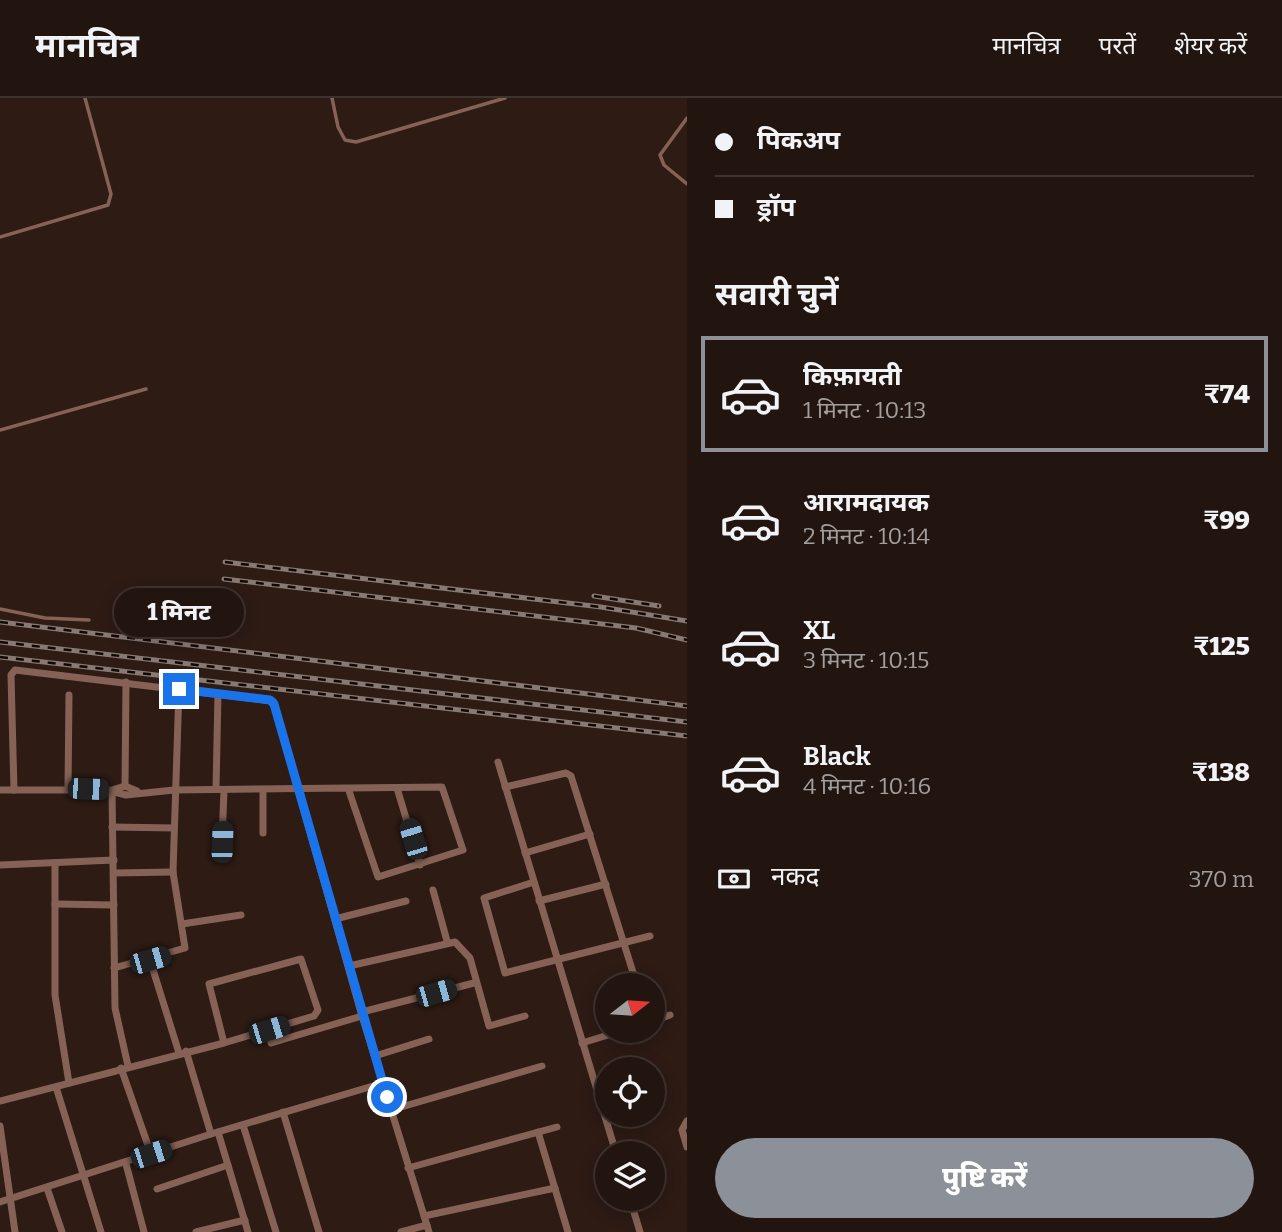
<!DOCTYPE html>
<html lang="hi">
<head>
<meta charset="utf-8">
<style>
  :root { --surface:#22140f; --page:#2e211d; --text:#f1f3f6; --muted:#a29e9e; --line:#3f332f; --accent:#8c9099 }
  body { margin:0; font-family:Bitter,"Noto Sans Devanagari",serif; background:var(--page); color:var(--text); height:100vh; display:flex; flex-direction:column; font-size:26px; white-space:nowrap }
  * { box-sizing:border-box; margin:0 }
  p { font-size:23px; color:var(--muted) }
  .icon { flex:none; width:38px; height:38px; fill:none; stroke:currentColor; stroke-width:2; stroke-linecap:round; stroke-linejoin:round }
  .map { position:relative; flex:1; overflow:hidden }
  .details { display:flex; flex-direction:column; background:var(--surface); width:595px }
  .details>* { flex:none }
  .guide { display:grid; align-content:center; height:154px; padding:0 28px; background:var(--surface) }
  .needle { width:46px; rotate:73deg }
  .buttons { position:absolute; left:595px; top:875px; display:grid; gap:14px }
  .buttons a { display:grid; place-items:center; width:70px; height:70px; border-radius:50%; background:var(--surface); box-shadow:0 4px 18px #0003,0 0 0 2px var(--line); font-size:35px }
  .end { position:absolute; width:32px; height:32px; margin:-16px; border:9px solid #1a73e8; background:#fff; box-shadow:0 0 0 4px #fff }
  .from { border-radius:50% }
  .bubble { position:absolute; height:49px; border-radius:24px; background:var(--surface); box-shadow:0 4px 18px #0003,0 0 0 2px var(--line); font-size:23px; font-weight:800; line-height:49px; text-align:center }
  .car { position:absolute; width:21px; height:42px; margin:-21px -10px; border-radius:9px; box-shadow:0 0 5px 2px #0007; background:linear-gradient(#222 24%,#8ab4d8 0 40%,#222 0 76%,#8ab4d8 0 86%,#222 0) }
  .guide b { display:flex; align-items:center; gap:24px; height:66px; font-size:26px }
  .guide b+b { border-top:2px solid var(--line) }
  .guide i { width:18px; height:18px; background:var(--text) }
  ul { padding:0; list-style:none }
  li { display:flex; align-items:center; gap:21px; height:116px; margin:0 14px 10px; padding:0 14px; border:4px solid transparent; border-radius:0px }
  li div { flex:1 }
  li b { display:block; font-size:26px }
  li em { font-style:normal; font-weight:800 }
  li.on { border-color:var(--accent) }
  li>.icon { width:63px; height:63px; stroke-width:1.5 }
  h2 { padding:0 28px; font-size:32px; line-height:84px }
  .pay { display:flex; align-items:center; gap:18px; height:77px; padding:0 28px; font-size:26px }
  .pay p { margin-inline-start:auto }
  .button { display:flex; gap:14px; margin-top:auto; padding:14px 28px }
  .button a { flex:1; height:80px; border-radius:42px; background:var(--accent); color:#fff; font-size:28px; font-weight:800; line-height:80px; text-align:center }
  header { display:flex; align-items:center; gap:42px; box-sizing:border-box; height:98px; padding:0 35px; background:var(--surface); border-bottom:2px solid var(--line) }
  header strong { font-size:33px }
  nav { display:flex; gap:38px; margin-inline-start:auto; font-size:24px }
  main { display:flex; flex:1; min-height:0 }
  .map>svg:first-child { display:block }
</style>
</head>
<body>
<header>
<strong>मानचित्र</strong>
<nav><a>मानचित्र</a><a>परतें</a><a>शेयर करें</a></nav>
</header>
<main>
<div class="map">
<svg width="687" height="1134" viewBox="0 0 687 1134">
  <rect width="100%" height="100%" fill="#2d1b14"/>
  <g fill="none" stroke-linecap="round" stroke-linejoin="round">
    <g stroke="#866256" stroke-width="3.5">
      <path d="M 332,0 L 338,29 L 345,42 L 356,44 L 505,0"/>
      <path d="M 687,20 L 660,57 L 664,67 L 687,86"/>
      <path d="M 0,139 L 108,107 L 111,96 L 85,0"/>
      <path d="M 0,332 L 146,291"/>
      <path d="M 0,511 L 45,520 L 89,522"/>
    </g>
    <g stroke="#866256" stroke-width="7">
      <path d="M 498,664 L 616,1055"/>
      <path d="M 125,688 L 126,584"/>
      <path d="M 505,689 L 566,675 L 571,678 L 637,887"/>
      <path d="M 397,690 L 420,767"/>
      <path d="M 68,691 L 69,597"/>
      <path d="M 216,691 L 218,596"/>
      <path d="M 0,692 L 107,692 L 126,697 L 174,692 L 442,689 L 463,752 L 378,779 L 348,690"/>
      <path d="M 14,692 L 11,577 L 15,572 L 273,603 L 362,918 L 429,1134"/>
      <path d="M 112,729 L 174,730"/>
      <path d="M 263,735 L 263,692"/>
      <path d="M 222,744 L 224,692"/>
      <path d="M 525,755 L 590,736"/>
      <path d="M 55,765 L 55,897 L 69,985"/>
      <path d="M 0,767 L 114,762"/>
      <path d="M 114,775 L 173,774"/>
      <path d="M 534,784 L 484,800 L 505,875 L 650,838"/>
      <path d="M 433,792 L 447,843"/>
      <path d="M 539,803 L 606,786"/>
      <path d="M 55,806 L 114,807"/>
      <path d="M 335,821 L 406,803"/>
      <path d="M 182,826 L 241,817"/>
      <path d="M 150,862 L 179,955"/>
      <path d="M 349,868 L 455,844 L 470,860 L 489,928 L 525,918"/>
      <path d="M 114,870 L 185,850 L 173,774 L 179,591"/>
      <path d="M 362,914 L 474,885"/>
      <path d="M 653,923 L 670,917"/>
      <path d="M 271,945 L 362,918"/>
      <path d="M 582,945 L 621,933"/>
      <path d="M 186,953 L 211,1036"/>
      <path d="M 375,958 L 429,941"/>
      <path d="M 128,968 L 115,910 L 112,692 L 125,688 L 137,693"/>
      <path d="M 121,970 L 151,1056"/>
      <path d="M 56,989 L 101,1134"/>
      <path d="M 0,1003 L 224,945 L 314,918 L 318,912 L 301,861 L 209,886 L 224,945"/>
      <path d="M 391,1012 L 542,968"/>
      <path d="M 283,1014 L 319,1134"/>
      <path d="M 687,1023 L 682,1032 L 687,1049"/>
      <path d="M 243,1027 L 276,1134"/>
      <path d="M 0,1028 L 15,1134"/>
      <path d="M 218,1034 L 248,1134"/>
      <path d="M 538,1034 L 568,1134"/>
      <path d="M 126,1066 L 144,1134"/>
      <path d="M 408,1070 L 557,1029"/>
      <path d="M 47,1090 L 62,1134"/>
      <path d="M 157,1091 L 228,1067"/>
      <path d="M 630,1101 L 640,1134"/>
      <path d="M 0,1104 L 211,1036 L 383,985"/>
      <path d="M 424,1118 L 555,1090"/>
      <path d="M 196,1134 L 245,1122"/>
      <path d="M 401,1134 L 427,1127"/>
    </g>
    <defs>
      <g id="rail">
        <path d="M 225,464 L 601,509 L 687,523"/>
        <path d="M 224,481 L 636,530 L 687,542"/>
        <path d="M 594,498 L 659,508"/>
        <path d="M 0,524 L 687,608"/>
        <path d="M 0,544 L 687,624"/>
        <path d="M 0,559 L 687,638"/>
      </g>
    </defs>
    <use href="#rail" stroke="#897973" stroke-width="5"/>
    <use href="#rail" stroke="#100805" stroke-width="2.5" stroke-dasharray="8" stroke-linecap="butt"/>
  </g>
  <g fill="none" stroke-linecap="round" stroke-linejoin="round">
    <path stroke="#1a73e8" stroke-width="9" d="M 179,591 L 270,602 L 274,606 L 387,999"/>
  </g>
</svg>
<div class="buttons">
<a><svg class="needle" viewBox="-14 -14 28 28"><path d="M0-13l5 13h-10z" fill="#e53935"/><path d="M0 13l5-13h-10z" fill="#a29e9e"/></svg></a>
<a><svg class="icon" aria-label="locate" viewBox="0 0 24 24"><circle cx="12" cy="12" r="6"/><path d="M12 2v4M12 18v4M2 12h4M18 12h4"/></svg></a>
<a><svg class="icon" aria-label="layers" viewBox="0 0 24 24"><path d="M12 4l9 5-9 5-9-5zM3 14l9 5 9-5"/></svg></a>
</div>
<i class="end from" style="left:387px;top:999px"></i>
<i class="end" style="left:179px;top:591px"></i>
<div class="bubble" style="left:114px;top:490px;width:130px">1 मिनट</div>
<i class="car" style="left:88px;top:691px;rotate:92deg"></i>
<i class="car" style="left:413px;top:741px;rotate:343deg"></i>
<i class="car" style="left:222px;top:744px;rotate:2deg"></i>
<i class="car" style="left:150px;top:862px;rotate:74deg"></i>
<i class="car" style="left:436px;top:895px;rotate:74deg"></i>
<i class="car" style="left:269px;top:932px;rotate:73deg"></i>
<i class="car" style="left:151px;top:1056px;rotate:72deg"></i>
</div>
<section class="details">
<div class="guide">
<b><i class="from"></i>पिकअप</b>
<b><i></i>ड्रॉप</b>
</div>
<h2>सवारी चुनें</h2>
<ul>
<li class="on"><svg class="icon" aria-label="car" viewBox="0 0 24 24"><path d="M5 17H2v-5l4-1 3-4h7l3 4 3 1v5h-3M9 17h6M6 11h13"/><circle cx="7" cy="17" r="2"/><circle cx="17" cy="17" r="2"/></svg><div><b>किफ़ायती</b><p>1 मिनट · 10:13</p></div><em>₹74</em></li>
<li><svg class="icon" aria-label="car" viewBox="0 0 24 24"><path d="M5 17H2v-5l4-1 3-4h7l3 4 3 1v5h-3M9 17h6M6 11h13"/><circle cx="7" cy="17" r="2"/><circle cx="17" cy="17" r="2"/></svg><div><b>आरामदायक</b><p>2 मिनट · 10:14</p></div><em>₹99</em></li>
<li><svg class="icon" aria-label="car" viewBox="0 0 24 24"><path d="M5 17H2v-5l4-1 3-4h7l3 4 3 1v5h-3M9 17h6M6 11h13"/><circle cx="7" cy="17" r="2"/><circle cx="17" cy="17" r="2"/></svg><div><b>XL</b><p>3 मिनट · 10:15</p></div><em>₹125</em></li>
<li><svg class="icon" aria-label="car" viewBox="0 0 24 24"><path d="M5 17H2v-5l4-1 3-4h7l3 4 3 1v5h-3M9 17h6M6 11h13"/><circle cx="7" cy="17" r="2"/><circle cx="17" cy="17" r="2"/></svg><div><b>Black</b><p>4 मिनट · 10:16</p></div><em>₹138</em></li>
</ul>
<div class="pay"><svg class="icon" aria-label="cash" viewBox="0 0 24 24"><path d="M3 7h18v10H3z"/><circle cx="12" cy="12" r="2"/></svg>नकद<p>370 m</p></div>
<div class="button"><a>पुष्टि करें</a></div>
</section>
</main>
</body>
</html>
